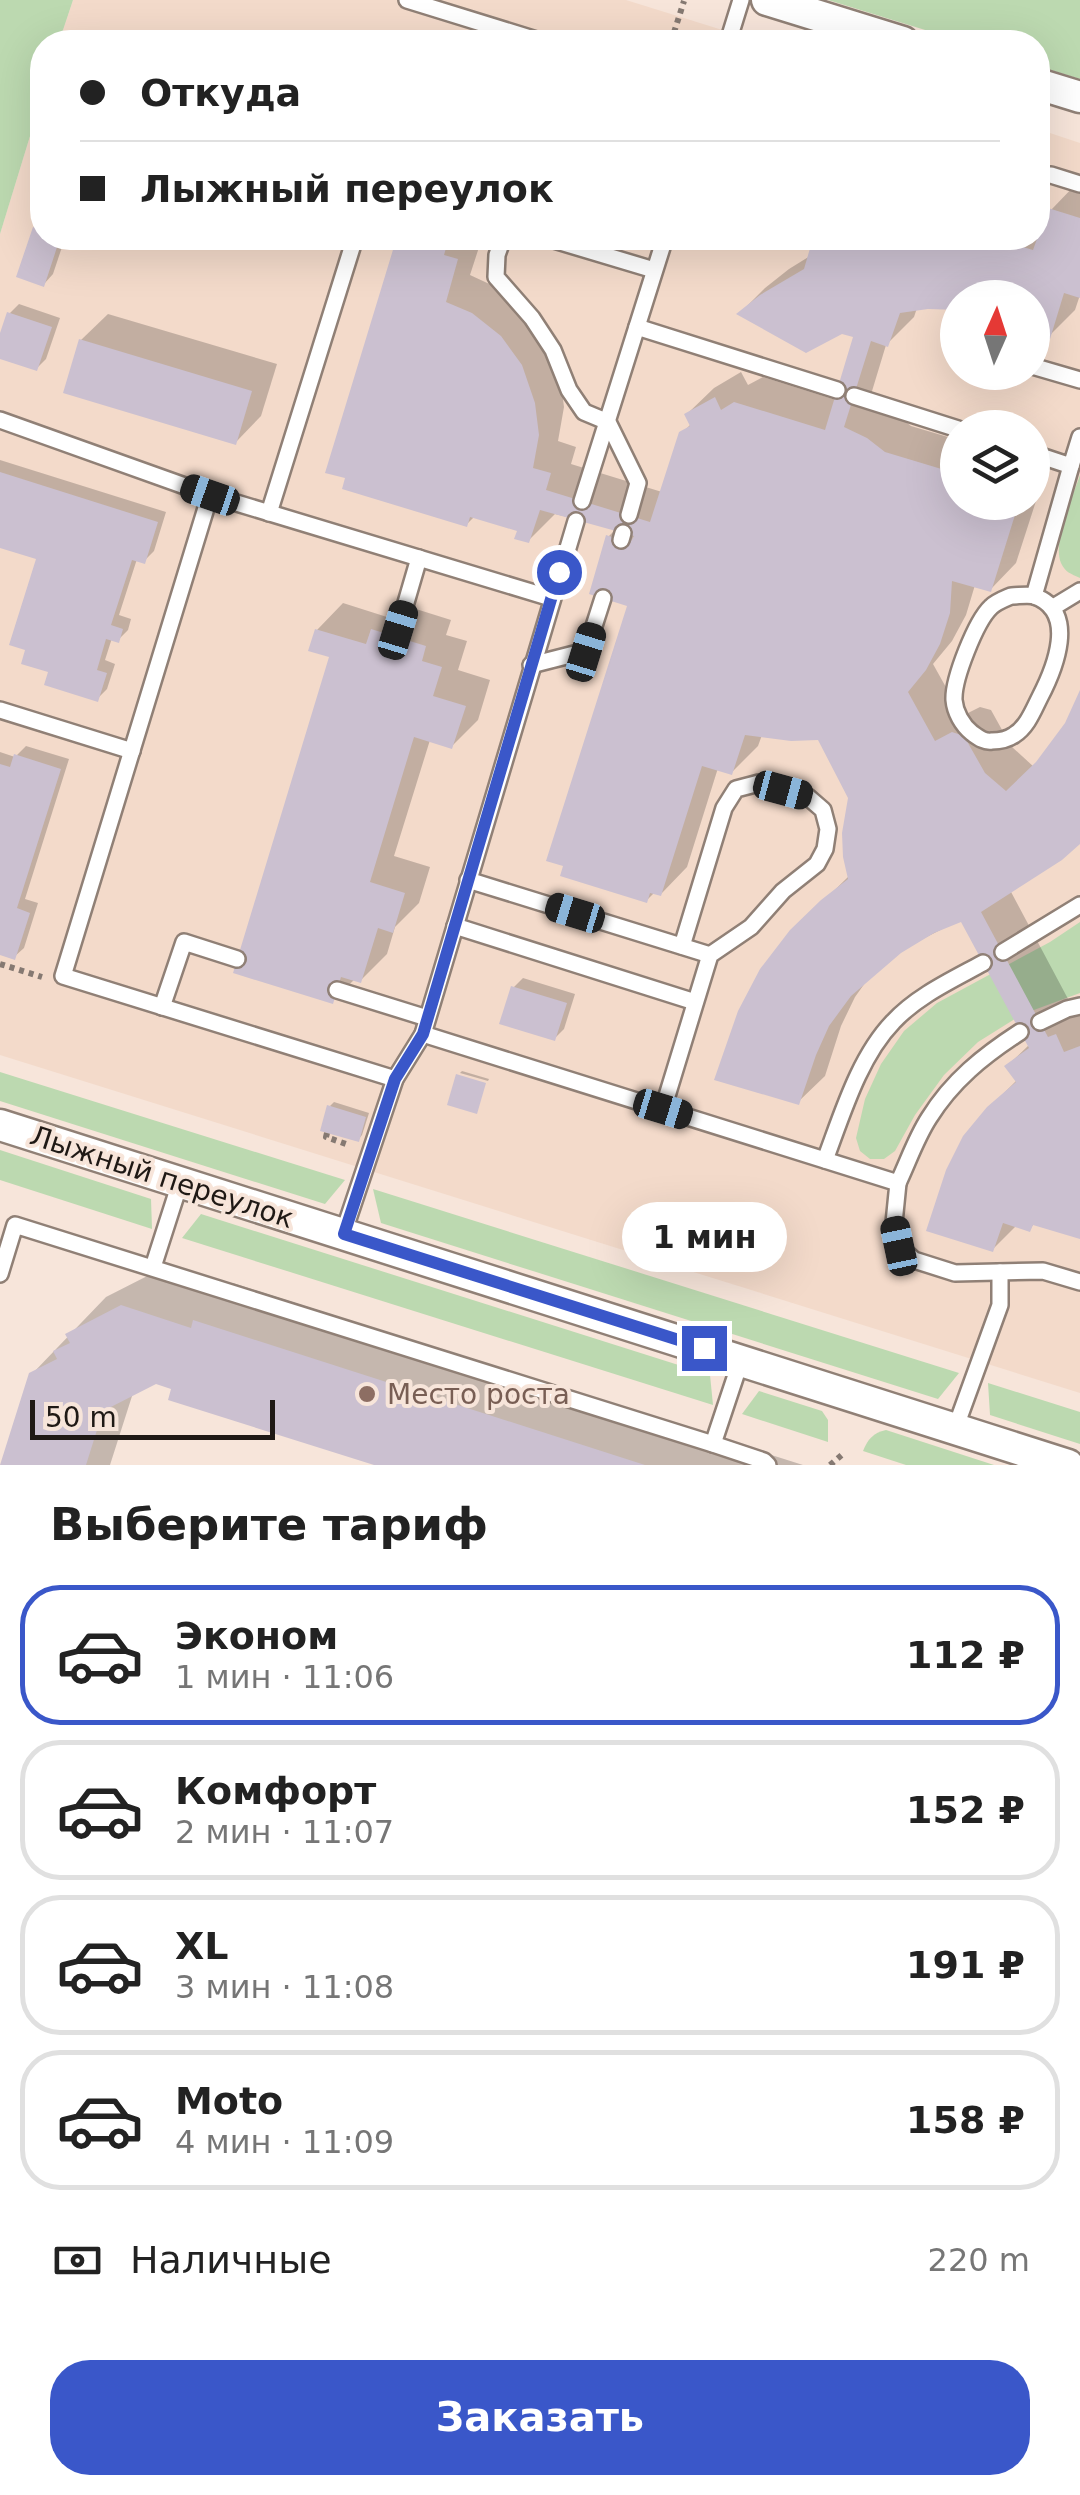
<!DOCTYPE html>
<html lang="ru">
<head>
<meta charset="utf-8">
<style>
  :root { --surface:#fff; --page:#f6f6f6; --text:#222; --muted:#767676; --line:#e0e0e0; --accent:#3a57c9 }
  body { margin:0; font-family:"DejaVu Sans",sans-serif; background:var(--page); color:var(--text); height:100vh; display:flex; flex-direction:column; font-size:38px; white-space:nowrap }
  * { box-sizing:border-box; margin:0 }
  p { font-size:32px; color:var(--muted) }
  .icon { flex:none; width:55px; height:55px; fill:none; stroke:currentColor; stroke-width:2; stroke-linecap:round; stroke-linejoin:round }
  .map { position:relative; height:1465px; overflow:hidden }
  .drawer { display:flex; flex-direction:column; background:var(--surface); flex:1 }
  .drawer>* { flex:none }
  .guide { position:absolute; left:30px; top:30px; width:1020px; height:220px; border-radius:40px; box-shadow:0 10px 40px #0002; display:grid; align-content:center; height:220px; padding:0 50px; background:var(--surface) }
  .needle { width:65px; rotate:3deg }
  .buttons { position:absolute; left:940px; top:280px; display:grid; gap:20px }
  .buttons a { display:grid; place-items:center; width:110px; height:110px; border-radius:50%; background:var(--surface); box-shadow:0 10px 40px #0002; font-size:50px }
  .scale { position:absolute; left:30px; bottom:25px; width:245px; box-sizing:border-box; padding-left:10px; border:5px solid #1f1915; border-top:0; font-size:28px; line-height:35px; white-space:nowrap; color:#1f1915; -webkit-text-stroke:8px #f7e5da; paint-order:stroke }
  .end { position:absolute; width:45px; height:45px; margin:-22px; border:12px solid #3a57c9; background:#fff; box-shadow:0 0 0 5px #fff }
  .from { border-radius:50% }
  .bubble { position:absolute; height:70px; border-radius:35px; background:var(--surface); box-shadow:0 10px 40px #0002; font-size:32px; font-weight:700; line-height:70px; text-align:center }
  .car { position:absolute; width:30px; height:60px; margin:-30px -15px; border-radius:12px; box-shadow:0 0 8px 2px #0007; background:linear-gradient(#222 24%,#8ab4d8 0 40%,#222 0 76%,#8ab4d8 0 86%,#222 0) }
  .guide b { display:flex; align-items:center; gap:35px; height:95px; font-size:38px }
  .guide b+b { border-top:2px solid var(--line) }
  .guide i { width:25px; height:25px; background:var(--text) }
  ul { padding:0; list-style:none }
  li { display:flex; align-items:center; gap:30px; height:140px; margin:0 20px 15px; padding:0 30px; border:5px solid var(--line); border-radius:40px }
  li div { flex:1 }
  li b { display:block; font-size:38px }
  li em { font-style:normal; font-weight:700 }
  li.selected { border-color:var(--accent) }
  li>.icon { width:90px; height:90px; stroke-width:1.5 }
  h2 { padding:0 50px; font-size:45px; line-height:120px }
  .pay { display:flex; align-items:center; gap:25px; height:110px; padding:0 50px; font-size:38px }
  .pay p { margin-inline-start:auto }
  .cta { display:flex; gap:20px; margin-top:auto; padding:20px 50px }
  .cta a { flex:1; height:115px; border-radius:40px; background:var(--accent); color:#fff; font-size:40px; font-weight:700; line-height:115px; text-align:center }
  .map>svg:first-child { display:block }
</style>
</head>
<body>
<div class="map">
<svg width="1080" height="1465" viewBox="0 0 1080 1465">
  <rect width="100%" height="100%" fill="#f7e5da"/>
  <g fill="#f3daca" fill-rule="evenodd">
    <path d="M 73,0 L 626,0 L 761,42 L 59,42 Z"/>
    <path d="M 42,97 L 42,238 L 1038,238 L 1038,129 L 1080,143 L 1080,1393 L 0,1055 L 0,234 ZM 958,298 L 1032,298 L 1032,372 L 958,372 ZM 958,428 L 1032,428 L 1032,502 L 958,502 Z"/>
  </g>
  <g fill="#bcd9b0">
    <path d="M 0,0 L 73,0 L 59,42 L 42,42 L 42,97 L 0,234 Z"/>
    <path d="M 828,0 L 1080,0 L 1080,79 L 1038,66 L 1038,42 L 964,42 Z"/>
    <path d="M 1080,475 L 1080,578 C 1071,574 1065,572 1061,563 C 1052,542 1073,496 1080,475 Z"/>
    <path d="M 1080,922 L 1080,993 L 1023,1014 L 978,1042 L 944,1075 L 915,1115 L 895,1151 L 884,1159 L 870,1159 L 860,1151 L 856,1138 L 865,1099 L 881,1064 L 904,1031 L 937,1003 L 1050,942 Z"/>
    <path d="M 0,1072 L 345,1180 L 325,1204 L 0,1101 Z"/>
    <path d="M 0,1150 L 151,1199 L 152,1229 L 0,1180 Z"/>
    <path d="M 373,1189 L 959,1373 L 938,1399 L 381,1223 Z"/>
    <path d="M 201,1214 L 710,1375 L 713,1405 L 182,1238 Z"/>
    <path d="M 988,1383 L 1080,1412 L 1080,1444 L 990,1415 Z"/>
    <path d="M 759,1391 L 822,1411 L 828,1420 L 828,1442 L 742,1414 Z"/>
    <path d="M 886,1430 L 994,1465 L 906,1465 L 863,1451 C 868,1439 873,1433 886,1430 Z"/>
  </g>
  <g fill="#0003">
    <path d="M 42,167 L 42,198 L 34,195 Z"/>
    <path d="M 1077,183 L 1080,184 L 1080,295 L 1075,310 L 1049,336 L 1032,298 L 958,298 L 917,308 L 914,317 L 886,345 L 869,401 L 894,412 L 911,426 L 958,440 L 958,502 L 1032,502 L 1032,463 L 1047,467 L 1016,563 L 990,590 L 975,585 L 966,615 L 952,641 L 933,664 L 962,716 L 980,707 L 991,710 L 1011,746 L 1034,767 L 1067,724 L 1080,696 L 1080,840 L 1010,890 L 1075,1012 L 1080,1010 L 1080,1237 L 1035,1223 L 1029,1229 L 1017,1225 L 992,1250 L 989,1108 L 1017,1080 L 1007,1066 L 1030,1044 L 962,919 L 899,951 L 870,976 L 855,997 L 841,1026 L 825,1076 L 798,1102 L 792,932 L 850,875 L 851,797 L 819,737 L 762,735 L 758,746 L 732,772 L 718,768 L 687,867 L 661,894 L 655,892 L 647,900 L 630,604 L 608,537 L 616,529 L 555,514 L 529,540 L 520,529 L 475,516 L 466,525 L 399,241 L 403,238 L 482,238 L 470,275 L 498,288 L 527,309 L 560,376 L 564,407 L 558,441 L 576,447 L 571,464 L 662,492 L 681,434 L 692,423 L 687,414 L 714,388 L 741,372 L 748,385 L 763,377 L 836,400 L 856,335 L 740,313 L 765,288 L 789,269 L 810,256 L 816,238 L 1038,238 L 1038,218 L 1047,220 L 1051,210 Z"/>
    <path d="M 42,221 L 42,238 L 65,238 L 53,274 L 44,284 L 35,228 Z"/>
    <path d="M 19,304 L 60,318 L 46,359 L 37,368 L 0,356 L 0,341 L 9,314 Z"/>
    <path d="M 108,314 L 277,364 L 261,416 L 235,443 L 81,340 Z"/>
    <path d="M 0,460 L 166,512 L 154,551 L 144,561 L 137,559 L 119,615 L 131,619 L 128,630 L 118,640 L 112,638 L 105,660 L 115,664 L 107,689 L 97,699 L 51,671 L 39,558 L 0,545 Z"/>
    <path d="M 343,603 L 387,617 L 400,604 L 451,620 L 446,635 L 467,641 L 458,670 L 490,680 L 478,720 L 452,746 L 430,740 L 394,856 L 430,867 L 419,903 L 395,927 L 387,954 L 361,980 L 355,979 L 332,1001 L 333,655 L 317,630 Z"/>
    <path d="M 26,746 L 69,759 L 25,899 L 38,903 L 24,948 L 14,957 L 0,953 L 0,752 L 15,757 Z"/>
    <path d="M 523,978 L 575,994 L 564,1029 L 554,1039 L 513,988 Z"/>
    <path d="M 462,1071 L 489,1079 L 488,1081 L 460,1073 Z"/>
    <path d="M 334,1102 L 369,1113 L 362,1135 L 358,1140 L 330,1106 Z"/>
    <path d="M 161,1269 L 227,1290 L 233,1283 L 803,1465 L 382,1465 L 156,1381 L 133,1393 L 110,1465 L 3,1465 L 32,1374 L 106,1297 Z"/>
  </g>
  <g fill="#cbc0d0">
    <path d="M 1048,208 L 1080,218 L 1080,298 L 1064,293 L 1050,339 L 1032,333 L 1034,325 L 1032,324 L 1032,298 L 958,298 L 958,310 L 928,309 L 900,313 L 888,347 L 871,341 L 844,427 L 867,438 L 885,452 L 958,474 L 958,502 L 1019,502 L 991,592 L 952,581 L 950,613 L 940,644 L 926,670 L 908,692 L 935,741 L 952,732 L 964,736 L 985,773 L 1006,791 L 1036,762 L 1065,723 L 1080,690 L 1080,844 L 1062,860 L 981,912 L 1048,1037 L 1056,1034 L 1064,1052 L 1080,1046 L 1080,1239 L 1033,1225 L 1030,1232 L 1003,1223 L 993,1252 L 926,1231 L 946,1170 L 963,1136 L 987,1107 L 1016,1082 L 1004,1066 L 1029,1048 L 961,922 L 934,933 L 901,953 L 851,996 L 829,1026 L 816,1055 L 799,1105 L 714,1080 L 738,1011 L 760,969 L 790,930 L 821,900 L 848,879 L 843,857 L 842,833 L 848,798 L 818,740 L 791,741 L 745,735 L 732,775 L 702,766 L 661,896 L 650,893 L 647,903 L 560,876 L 563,866 L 546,861 L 627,606 L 589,594 L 606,535 L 630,543 L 634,536 L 540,510 L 529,543 L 514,539 L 517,531 L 470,517 L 467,527 L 342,489 L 345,478 L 325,473 L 396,240 L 409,244 L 411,238 L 436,238 L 448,241 L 444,255 L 458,259 L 446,302 L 472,313 L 501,336 L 522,365 L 535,403 L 539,435 L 533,468 L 551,473 L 546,490 L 650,522 L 679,432 L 690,426 L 684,414 L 715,397 L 721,410 L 734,402 L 825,430 L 853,337 L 842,334 L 806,353 L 736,314 L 760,295 L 804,269 L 813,238 L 980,238 L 999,240 L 1033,250 Z"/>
    <path d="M 33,227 L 42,230 L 42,238 L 60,238 L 44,287 L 16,277 Z"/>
    <path d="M 7,312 L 52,327 L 37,371 L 0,359 L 0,333 Z"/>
    <path d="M 79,339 L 252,391 L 236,445 L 63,393 Z"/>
    <path d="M 0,472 L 158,522 L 145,564 L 132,560 L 111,625 L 123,629 L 119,643 L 106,639 L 97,670 L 107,673 L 98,702 L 44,685 L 48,672 L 21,664 L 25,650 L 9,645 L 36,559 L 0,548 Z"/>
    <path d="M 315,629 L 366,644 L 371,629 L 426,646 L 422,661 L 442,667 L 433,696 L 466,706 L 452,749 L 414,737 L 370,882 L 405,893 L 393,933 L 378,928 L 361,983 L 341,977 L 333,1004 L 233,973 L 329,657 L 308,651 Z"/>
    <path d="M 14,754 L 61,769 L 17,908 L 30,913 L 15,960 L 0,955 L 0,764 L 10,767 Z"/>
    <path d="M 511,986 L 567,1003 L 555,1041 L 499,1024 Z"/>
    <path d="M 456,1074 L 486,1083 L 477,1114 L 447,1105 Z"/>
    <path d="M 327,1105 L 366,1117 L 359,1142 L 320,1131 Z"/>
    <path d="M 121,1305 L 191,1328 L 193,1320 L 645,1465 L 374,1465 L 168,1400 L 171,1389 L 156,1384 L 103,1411 L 86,1465 L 0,1465 L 29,1373 L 57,1359 L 53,1351 L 70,1343 L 65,1334 Z"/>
  </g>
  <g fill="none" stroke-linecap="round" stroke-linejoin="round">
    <defs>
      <g id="service">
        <path d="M 407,0 L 543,42"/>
        <path d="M 728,42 L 741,0"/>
        <path d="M 1038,176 L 1051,175 L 1080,184"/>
        <path d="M 503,238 L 497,255 L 496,277 L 532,318 L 553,350 L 569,390 L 584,412 L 608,422 L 638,483 L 629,515"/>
        <path d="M 547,238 L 654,270"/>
        <path d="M 637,327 L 837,390"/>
        <path d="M 1032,366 L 1080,380"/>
        <path d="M 854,396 L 958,429"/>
        <path d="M 0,420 L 210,495"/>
        <path d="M 1032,453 L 1071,466 L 1080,437"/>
        <path d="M 582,501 L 665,238"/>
        <path d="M 269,513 L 355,238"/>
        <path d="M 621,540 L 623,533"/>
        <path d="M 1011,596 C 1018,596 1028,594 1034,596 C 1079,611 1054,670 1040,697 C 1033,711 1027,727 1014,735 C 1007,740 1001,741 992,741 C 984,742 979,738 972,733 C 962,725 955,712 954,700 C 953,679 976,621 991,607 C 996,602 1004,599 1011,596 Z"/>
        <path d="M 1034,596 L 1071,466"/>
        <path d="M 1052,608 L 1080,591"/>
        <path d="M 398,630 L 419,558"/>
        <path d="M 531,665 L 586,651 L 603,598"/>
        <path d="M 0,710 L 132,751"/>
        <path d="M 468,880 L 710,955"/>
        <path d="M 455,926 L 695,1002"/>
        <path d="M 1003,952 L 1080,905"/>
        <path d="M 337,990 L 427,1018"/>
        <path d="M 162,1007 L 184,942 L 237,959"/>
        <path d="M 1040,1022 L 1067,1009 L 1080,1006"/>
        <path d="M 423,1034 L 898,1183 L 894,1223 L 899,1246 L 914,1260 L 955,1273 L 1043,1271 L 1080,1282"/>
        <path d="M 395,1079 L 63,976 L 210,495 L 551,598"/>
        <path d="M 663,1109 L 710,955 L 751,927 L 783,891 L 817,864 L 825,849 L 828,829 L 823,810 L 808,797 L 759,783 L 736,789 L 724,808 L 682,946"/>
        <path d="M 825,1160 C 842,1115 859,1057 893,1022 C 917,996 952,980 983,963"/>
        <path d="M 898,1183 C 908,1162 916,1138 929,1118 C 952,1081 983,1056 1020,1032"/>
        <path d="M 343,1234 L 395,1079 L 423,1034 L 576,521"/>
        <path d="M 153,1267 L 180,1183"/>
        <path d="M 0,1274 L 15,1225 L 713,1444 L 764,1461 L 768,1465"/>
        <path d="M 955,1429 L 1000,1305 L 1000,1272"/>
        <path d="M 713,1444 L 741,1360"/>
      </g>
      <g id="minor">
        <path d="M 767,0 L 903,42"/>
        <path d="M 1038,84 L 1080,97"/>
        <path d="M 0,1125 L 1068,1465"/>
      </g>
    </defs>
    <use href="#service" stroke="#908076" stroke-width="20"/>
    <use href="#minor" stroke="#908076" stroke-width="35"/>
    <g stroke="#857972" stroke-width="6" stroke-dasharray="5 5" stroke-linecap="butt">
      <path d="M 671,42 L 684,1"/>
      <path d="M 0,964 L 42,977"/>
      <path d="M 327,1133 L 326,1137 L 349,1145"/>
      <path d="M 830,1465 L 843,1454"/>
    </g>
    <use href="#service" stroke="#fff" stroke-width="15"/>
    <use href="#minor" stroke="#fff" stroke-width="30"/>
  </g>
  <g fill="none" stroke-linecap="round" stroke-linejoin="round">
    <path stroke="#3a57c9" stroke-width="12" d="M 559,572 L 423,1034 L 395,1079 L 344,1234 L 704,1348"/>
  </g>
  <circle fill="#8d6e63" stroke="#f7e5da" stroke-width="4" cx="367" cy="1394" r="10"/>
  <g text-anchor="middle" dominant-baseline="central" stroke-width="8" stroke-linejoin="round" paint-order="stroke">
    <g font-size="28" fill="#1f1915" stroke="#f7e5da">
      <text transform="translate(162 1177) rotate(18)">Лыжный переулок</text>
    </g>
    <g font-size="28" fill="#785e54" stroke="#f7e5da" text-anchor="start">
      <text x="387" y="1394">Место роста</text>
    </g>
  </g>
</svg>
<div class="buttons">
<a><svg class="needle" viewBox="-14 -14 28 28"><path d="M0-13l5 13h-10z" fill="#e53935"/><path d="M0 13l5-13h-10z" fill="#767676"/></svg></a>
<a><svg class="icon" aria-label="layers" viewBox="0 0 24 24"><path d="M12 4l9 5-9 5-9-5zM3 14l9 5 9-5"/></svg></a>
</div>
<div class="scale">50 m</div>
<i class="end from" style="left:559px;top:572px"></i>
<i class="end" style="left:704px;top:1348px"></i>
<div class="bubble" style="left:622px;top:1202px;width:165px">1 мин</div>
<i class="car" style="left:210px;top:495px;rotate:289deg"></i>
<i class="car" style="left:398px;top:630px;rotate:17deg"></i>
<i class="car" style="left:586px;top:652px;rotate:17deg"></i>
<i class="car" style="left:783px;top:790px;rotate:105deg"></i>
<i class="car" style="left:575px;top:913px;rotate:287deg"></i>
<i class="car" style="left:663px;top:1109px;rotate:107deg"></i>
<i class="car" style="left:899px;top:1246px;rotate:348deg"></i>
<div class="guide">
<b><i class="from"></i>Откуда</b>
<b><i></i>Лыжный переулок</b>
</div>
</div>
<section class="drawer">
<h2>Выберите тариф</h2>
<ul>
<li class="selected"><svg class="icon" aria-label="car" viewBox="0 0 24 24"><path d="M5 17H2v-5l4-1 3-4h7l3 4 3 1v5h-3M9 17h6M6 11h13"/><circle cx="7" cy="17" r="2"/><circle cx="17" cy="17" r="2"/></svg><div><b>Эконом</b><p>1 мин · 11:06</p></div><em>112 ₽</em></li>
<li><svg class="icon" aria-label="car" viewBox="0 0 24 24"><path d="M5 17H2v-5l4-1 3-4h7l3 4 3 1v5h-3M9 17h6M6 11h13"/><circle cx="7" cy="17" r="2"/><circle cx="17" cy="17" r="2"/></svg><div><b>Комфорт</b><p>2 мин · 11:07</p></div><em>152 ₽</em></li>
<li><svg class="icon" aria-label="car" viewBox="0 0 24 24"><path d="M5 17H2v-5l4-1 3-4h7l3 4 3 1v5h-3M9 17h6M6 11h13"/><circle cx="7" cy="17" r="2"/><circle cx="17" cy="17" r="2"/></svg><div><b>XL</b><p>3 мин · 11:08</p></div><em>191 ₽</em></li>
<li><svg class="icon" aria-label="car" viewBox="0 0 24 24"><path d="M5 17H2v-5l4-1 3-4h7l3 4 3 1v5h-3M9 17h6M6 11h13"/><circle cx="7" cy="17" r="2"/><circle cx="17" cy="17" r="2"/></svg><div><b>Moto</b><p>4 мин · 11:09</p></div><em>158 ₽</em></li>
</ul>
<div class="pay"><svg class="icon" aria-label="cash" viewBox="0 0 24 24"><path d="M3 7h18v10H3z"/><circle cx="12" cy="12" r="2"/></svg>Наличные<p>220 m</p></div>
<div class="cta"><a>Заказать</a></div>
</section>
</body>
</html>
